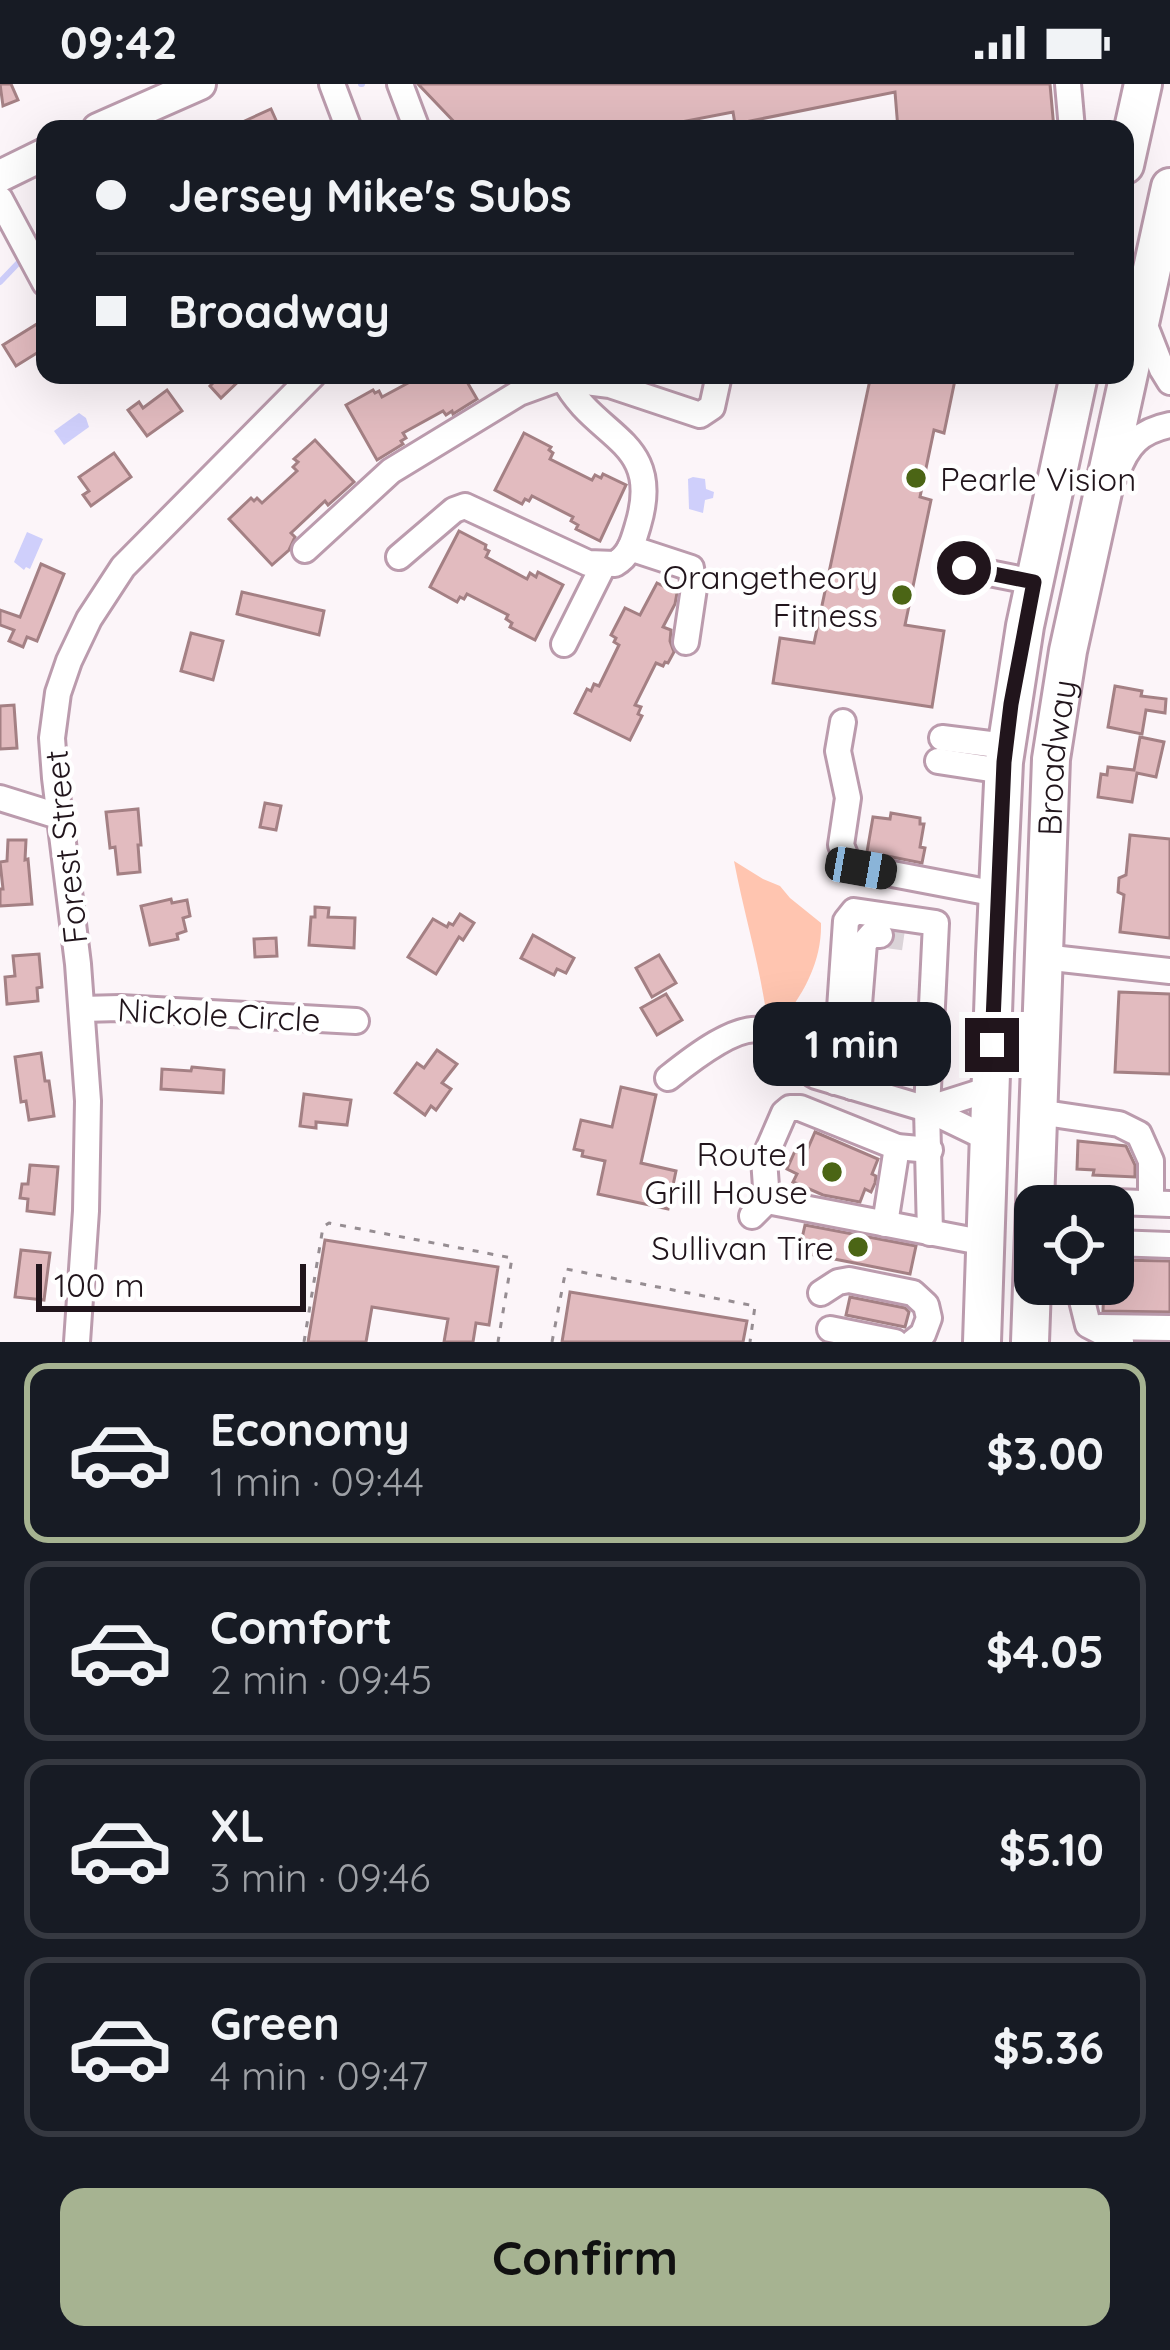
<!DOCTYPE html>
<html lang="en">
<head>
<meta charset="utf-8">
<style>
  :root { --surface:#171b24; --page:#242831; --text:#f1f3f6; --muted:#9ea1a6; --line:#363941; --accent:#a6b391 }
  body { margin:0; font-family:Quicksand,sans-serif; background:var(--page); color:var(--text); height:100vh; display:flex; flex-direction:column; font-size:45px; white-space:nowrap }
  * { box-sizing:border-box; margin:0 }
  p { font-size:39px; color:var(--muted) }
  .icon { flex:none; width:66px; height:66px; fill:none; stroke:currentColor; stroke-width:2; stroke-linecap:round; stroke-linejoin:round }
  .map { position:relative; height:1258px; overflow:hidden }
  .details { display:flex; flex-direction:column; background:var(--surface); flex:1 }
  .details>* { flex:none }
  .guide { position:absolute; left:36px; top:36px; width:1098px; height:264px; border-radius:24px; box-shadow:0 12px 48px #0002; display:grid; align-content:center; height:264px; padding:0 60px; background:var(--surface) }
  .fabs { position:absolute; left:1014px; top:1101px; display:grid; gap:24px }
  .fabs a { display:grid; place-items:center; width:120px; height:120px; border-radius:24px; background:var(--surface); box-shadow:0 12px 48px #0002; font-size:60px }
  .scale { position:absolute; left:36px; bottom:30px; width:270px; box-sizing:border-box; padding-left:12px; border:6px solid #21151c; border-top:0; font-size:33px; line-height:42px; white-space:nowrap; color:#21151c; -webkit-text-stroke:9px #fff; paint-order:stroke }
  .end { position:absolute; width:54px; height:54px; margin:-27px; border:15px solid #21151c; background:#fff; box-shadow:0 0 0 6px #fff }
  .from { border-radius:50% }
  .bubble { position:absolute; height:84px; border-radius:24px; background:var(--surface); box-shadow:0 12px 48px #0002; font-size:39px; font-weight:700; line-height:84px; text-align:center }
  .car { position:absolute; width:36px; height:72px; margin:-36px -18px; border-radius:15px; box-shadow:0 0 9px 3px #0007; background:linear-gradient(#222 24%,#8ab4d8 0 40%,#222 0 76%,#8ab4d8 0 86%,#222 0) }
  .guide b { display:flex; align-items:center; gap:42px; height:114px; font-size:45px }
  .guide b+b { border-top:3px solid var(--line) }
  .guide i { width:30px; height:30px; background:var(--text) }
  ul { padding:21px 0 0; list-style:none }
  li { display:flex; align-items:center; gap:36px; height:180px; margin:0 24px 18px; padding:0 36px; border:6px solid var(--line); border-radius:24px }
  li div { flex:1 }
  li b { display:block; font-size:45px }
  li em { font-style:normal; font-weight:700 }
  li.selected { border-color:var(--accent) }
  li>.icon { width:108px; height:108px; stroke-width:1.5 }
  .button { display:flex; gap:24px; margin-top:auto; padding:24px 60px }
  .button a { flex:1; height:138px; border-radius:24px; background:var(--accent); color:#111; font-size:48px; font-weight:700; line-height:138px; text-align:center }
  .status { display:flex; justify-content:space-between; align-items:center; height:84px; padding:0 60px; background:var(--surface); direction:ltr }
  .status svg { height:33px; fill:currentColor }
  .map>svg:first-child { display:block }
</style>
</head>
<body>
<div class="status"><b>09:42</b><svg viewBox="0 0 49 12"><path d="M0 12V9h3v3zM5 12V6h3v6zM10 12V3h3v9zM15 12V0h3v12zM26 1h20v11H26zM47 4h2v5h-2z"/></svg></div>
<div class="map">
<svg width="1170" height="1258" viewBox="0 0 1170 1258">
  <rect width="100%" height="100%" fill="#fcf5f9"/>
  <path fill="#ffc5b0" d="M 734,777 L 763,795 L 780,802 L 790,814 L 821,839 C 822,877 804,910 780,939 L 772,940 L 767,935 C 760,881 744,830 734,777 Z"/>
  <g fill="#cfcffb">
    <path d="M 79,329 L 86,334 L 89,343 L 64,361 L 54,347 Z"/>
    <path d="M 693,393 L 705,395 L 706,405 L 714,408 L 713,414 L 705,416 L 703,429 L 689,425 L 688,395 Z"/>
    <path d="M 27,448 L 43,455 L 30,485 L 26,483 L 24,486 L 14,478 Z"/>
  </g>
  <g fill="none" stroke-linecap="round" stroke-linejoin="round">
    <g stroke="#cfcffb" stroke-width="6">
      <path d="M 361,0 L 362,0"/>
      <path d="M 33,167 L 45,157"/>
      <path d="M 0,198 L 22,175"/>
    </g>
  </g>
  <g fill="#e2bbbf" stroke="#a48084" stroke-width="3">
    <path d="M 0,0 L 11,0 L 18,16 L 3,22 Z"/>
    <path d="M 418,0 L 1050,0 L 1054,45 L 898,45 L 895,8 L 735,40 L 733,28 L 645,45 L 461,45 Z"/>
    <path d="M 271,25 L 280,45 L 227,45 Z"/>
    <path d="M 45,235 L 45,264 L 16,282 L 3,261 Z"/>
    <path d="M 221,291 L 245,291 L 221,314 L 210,302 Z"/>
    <path d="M 423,291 L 463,291 L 477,315 L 453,330 L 452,327 L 446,331 L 443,327 L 403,349 L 406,354 L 401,357 L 403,360 L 377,376 L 346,321 L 373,306 L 375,309 L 379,307 L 382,313 Z"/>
    <path d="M 871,291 L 956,291 L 944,349 L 934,346 L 920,413 L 931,416 L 905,541 L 944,547 L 932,623 L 773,599 L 780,554 L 814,559 Z"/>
    <path d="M 167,306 L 182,327 L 147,352 L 128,326 L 139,318 L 143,324 Z"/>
    <path d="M 524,349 L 551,363 L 549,366 L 553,369 L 550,375 L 592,396 L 595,391 L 601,394 L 603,390 L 626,401 L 600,457 L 576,445 L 578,441 L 571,437 L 573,433 L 532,412 L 529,417 L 525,415 L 522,420 L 495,406 Z"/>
    <path d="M 315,356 L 354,398 L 328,421 L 325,417 L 291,449 L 295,453 L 289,466 L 272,481 L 229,435 L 251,414 L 254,417 L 257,414 L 262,419 L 297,387 L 293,383 L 298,378 L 294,375 Z"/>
    <path d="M 114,369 L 131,393 L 91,422 L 83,411 L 89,407 L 79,393 Z"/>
    <path d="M 459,447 L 486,461 L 485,465 L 489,467 L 486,473 L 527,495 L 530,489 L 536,493 L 538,488 L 563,501 L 535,556 L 510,543 L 512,539 L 506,535 L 508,531 L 467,510 L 464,515 L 460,513 L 457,518 L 430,503 Z"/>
    <path d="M 41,480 L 64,490 L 37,557 L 27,553 L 23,563 L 9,557 L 14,546 L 0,541 L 0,526 L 20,533 Z"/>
    <path d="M 657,499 L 677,509 L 675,520 L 663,543 L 671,546 L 670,557 L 674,568 L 668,579 L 665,578 L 663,582 L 656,579 L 635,621 L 641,623 L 638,630 L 642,632 L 630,656 L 575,629 L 587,605 L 591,607 L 594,600 L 599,602 L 619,561 L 614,558 L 616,554 L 611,551 L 625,524 L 640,531 Z"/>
    <path d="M 242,508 L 324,527 L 319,551 L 237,530 Z"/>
    <path d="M 191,549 L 223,557 L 213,596 L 181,587 Z"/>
    <path d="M 1115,602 L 1142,607 L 1141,612 L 1166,615 L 1165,629 L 1146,626 L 1142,650 L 1108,643 Z"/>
    <path d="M 14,621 L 17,664 L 0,665 L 0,622 Z"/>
    <path d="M 1140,653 L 1164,658 L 1156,693 L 1137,689 L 1132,718 L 1098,713 L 1101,690 L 1107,691 L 1108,683 L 1134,686 Z"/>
    <path d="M 265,719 L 281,722 L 276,746 L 260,743 Z"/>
    <path d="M 138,725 L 141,761 L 138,761 L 140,788 L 118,790 L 115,763 L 110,764 L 106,728 Z"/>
    <path d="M 891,729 L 920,734 L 920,740 L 924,740 L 920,763 L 925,764 L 922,779 L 867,768 L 873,733 L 890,735 Z"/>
    <path d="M 1130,751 L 1170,755 L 1170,854 L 1120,848 L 1124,811 L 1118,808 L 1119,794 L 1126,791 Z"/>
    <path d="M 8,756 L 26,756 L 25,776 L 28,775 L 32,820 L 0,822 L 0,805 L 3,805 L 0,778 L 7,777 Z"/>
    <path d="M 171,815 L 172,819 L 187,816 L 190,832 L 183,834 L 186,847 L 177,850 L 178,855 L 150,861 L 141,822 Z"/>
    <path d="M 315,823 L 329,824 L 328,833 L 355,834 L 354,864 L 309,861 L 311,833 L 315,833 Z"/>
    <path d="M 460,830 L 474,839 L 463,856 L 459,853 L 436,890 L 408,873 L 433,835 L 447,843 L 449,839 L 453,841 Z"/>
    <path d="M 533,851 L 574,874 L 566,889 L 557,885 L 554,891 L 521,874 Z"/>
    <path d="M 276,854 L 277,872 L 255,873 L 254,855 Z"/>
    <path d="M 39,870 L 42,903 L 37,904 L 38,917 L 7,920 L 5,893 L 15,892 L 13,872 Z"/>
    <path d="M 659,871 L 676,899 L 652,913 L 636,884 Z"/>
    <path d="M 1119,908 L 1170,910 L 1170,990 L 1115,988 Z"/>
    <path d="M 666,910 L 682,936 L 657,951 L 641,924 Z"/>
    <path d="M 876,920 L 899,922 L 897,945 L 914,947 L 913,972 L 899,971 L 896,997 L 869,991 L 870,955 L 873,946 Z"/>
    <path d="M 437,966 L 457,980 L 442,999 L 451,1005 L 436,1026 L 431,1022 L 425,1031 L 395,1009 L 417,979 L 424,984 Z"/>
    <path d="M 41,969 L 45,997 L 49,997 L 54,1032 L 29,1036 L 26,1017 L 21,1018 L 15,973 Z"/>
    <path d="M 192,983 L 224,986 L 223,1009 L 161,1005 L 162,985 L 191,987 Z"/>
    <path d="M 621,1003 L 656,1011 L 641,1079 L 676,1087 L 668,1125 L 598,1110 L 605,1077 L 582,1072 L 583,1067 L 574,1065 L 581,1036 L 612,1043 Z"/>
    <path d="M 304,1010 L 351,1016 L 347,1041 L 316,1038 L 316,1044 L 300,1042 Z"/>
    <path d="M 815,1048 L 878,1075 L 872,1090 L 876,1092 L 875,1099 L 871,1108 L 865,1105 L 860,1118 L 823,1111 L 793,1098 L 797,1090 L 787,1085 L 795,1067 L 805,1071 Z"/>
    <path d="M 1078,1057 L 1126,1062 L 1135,1081 L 1135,1093 L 1093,1091 L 1094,1086 L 1077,1085 Z"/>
    <path d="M 30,1081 L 58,1083 L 54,1130 L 27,1127 L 28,1115 L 20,1114 L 22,1100 L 28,1100 Z"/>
    <path d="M 805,1141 L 916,1162 L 910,1190 L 799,1168 Z"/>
    <path d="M 325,1156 L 498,1183 L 489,1241 L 476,1239 L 473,1258 L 444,1258 L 448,1235 L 372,1223 L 366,1258 L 308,1258 Z"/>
    <path d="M 21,1166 L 50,1169 L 44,1216 L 15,1213 Z"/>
    <path d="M 1113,1176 L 1170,1177 L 1170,1228 L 1103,1227 L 1104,1200 L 1113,1200 Z"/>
    <path d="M 570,1208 L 747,1237 L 743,1258 L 562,1258 Z"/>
    <path d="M 850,1213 L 905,1224 L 909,1228 L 905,1243 L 846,1231 Z"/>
  </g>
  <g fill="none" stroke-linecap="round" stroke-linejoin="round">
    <path stroke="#dbd3d8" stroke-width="24" stroke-dasharray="24 12" stroke-linecap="butt" d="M 880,851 L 915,856"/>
    <defs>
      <g id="minor">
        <path d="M 332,0 L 349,45"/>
        <path d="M 400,0 L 417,45"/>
        <path d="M 1068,0 L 1072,45"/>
        <path d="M 0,115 L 45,199"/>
        <path d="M 1142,234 L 1162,285 L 1170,298"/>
        <path d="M 563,291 L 578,297 L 610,301 L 700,331 L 712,323 L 719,291"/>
        <path d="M 1117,389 C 1127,361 1140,347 1170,341"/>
        <path d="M 630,464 L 691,484 L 694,504 L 686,558"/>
        <path d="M 305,466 L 391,387 L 519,309 L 563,293 C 594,356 664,354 638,441 C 633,458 630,471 615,480 L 588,479 L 465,422 L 454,426 L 399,473"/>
        <path d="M 964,484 L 1034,498"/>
        <path d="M 564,560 L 603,482"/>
        <path d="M 843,638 L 838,667 L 848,714 L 841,761 L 847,776 L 861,784 L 997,810"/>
        <path d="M 942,654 L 1006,662"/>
        <path d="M 938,677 L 1003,687"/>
        <path d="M 0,714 L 58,732"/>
        <path d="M 1043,873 L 1170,887"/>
        <path d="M 82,925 L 120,924 L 356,937"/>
        <path d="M 857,945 L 864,859 L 872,850 L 880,851"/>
        <path d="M 668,994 C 688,978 741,935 767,948 C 785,957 796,982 816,992 L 927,1025 L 989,1055"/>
        <path d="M 835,998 L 846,837 L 854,827 L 936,839 L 927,1025 L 930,1149"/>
        <path d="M 852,1003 L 855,962"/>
        <path d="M 927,1025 L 990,1005"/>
        <path d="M 1038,1028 L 1119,1040 L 1139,1050 L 1151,1077 L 1151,1119"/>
        <path d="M 1034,1115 L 1170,1120"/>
        <path d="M 767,1117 L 764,1075 L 784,1029 L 790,1024 L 800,1024 L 897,1063 L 930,1066"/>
        <path d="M 752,1132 L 767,1117 L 986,1159"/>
        <path d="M 885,1140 L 897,1063"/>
        <path d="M 1113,1159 L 1170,1161"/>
        <path d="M 1078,1200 L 1088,1241 L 1121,1258"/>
        <path d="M 821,1209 L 838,1198 L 849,1196 L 913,1209 L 926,1221 L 929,1234 L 923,1250 L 913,1258"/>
        <path d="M 1100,1243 L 1170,1244"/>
        <path d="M 830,1245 L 895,1258"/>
        <path d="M 77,1258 L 86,1127 L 88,1017 L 78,880 L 55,694 L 52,654 L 58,609 L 69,577 L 89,535 L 123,483 L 313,291"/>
      </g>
      <g id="major">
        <path d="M 98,45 L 200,0"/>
        <path d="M 0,92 L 45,70"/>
      </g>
      <g id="highway">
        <path d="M 1125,81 L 1143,0"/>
        <path d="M 982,1258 L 995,870 L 1004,678 L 1025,542 L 1079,291"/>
        <path id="s1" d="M 1030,1258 L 1051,675 L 1068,567 L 1170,103"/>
      </g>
    </defs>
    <use href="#minor" stroke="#bb9bad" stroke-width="30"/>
    <use href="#major" stroke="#bb9bad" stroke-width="36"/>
    <use href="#highway" stroke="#bb9bad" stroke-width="42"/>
    <g stroke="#968d92" stroke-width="3" stroke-dasharray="6 9" stroke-linecap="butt">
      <path d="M 304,1258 L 323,1143 L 329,1139 L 512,1174 L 498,1258"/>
      <path d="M 552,1258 L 566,1185 L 755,1222 L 750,1258"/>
    </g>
    <use href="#minor" stroke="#fff" stroke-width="24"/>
    <use href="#major" stroke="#fff" stroke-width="30"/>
    <use href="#highway" stroke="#fff" stroke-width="36"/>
  </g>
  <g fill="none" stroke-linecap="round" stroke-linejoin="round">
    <path stroke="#21151c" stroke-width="15" d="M 964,484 L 1034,498 L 1011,620 L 1004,678 L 992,961"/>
  </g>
  <g fill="#4b6515" stroke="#fff" stroke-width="4.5">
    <circle cx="916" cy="394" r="12"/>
    <circle cx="902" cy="511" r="12"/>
    <circle cx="832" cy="1088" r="12"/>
    <circle cx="858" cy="1163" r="12"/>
  </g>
  <g text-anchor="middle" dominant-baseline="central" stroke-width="9" stroke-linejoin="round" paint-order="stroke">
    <g font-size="33" fill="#21151c" stroke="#fff" text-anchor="end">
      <text x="940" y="394" text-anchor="start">Pearle Vision</text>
      <text x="878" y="492">Orangetheory<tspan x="878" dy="38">Fitness</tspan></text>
      <text x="808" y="1069">Route 1<tspan x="808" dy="38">Grill House</tspan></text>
      <text x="834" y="1163">Sullivan Tire</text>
    </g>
    <g font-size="33" fill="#21151c" stroke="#fff">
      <text stroke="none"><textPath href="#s1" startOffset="585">Broadway</textPath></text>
      <text transform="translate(65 763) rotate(-96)">Forest Street</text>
      <text transform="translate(219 930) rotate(3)">Nickole Circle</text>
    </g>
  </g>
</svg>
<div class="fabs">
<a><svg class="icon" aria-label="locate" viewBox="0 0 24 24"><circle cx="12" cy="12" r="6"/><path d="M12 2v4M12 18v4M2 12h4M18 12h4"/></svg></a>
</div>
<div class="scale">100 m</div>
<i class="end from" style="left:964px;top:484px"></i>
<i class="end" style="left:992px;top:961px"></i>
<div class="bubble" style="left:753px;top:918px;width:198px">1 min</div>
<i class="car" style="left:861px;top:784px;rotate:100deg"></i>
<div class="guide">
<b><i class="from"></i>Jersey Mike's Subs</b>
<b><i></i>Broadway</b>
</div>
</div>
<section class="details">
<ul>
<li class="selected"><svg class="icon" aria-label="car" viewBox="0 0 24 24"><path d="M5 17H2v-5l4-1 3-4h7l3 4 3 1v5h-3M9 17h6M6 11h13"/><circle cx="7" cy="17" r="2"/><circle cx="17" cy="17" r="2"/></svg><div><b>Economy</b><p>1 min · 09:44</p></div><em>$3.00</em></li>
<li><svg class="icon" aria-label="car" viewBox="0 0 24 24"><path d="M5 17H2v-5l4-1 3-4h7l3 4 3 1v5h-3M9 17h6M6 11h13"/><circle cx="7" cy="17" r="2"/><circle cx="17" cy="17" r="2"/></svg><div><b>Comfort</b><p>2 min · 09:45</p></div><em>$4.05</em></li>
<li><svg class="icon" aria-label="car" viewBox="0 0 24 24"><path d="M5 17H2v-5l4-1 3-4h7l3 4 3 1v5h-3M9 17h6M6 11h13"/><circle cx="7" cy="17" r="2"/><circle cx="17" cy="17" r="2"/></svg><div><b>XL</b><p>3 min · 09:46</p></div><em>$5.10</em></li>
<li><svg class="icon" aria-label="car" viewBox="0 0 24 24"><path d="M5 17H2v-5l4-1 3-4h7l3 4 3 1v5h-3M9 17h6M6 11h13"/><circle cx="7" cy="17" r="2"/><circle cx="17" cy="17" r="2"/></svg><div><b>Green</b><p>4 min · 09:47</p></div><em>$5.36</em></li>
</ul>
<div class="button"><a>Confirm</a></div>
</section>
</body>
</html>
